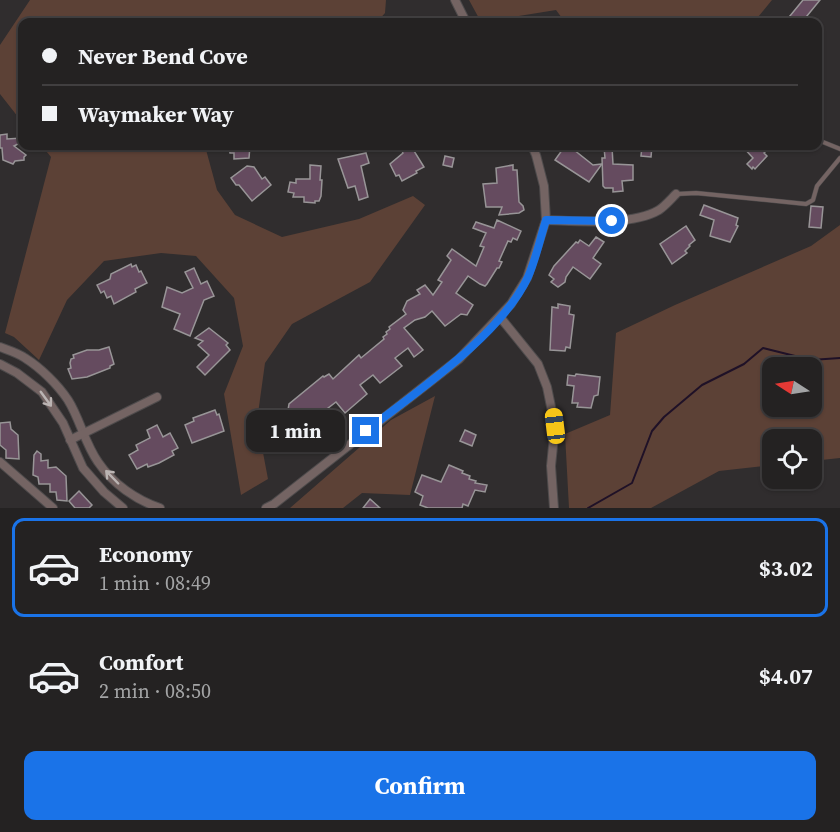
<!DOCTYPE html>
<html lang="en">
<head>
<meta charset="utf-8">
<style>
  :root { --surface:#242222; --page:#2c2a2a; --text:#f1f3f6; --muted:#a3a4a5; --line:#413f40; --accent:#1a73e8 }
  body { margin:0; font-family:"Source Serif 4",serif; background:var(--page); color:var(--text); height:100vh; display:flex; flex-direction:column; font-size:22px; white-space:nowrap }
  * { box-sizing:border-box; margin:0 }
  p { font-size:20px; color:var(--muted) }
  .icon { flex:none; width:33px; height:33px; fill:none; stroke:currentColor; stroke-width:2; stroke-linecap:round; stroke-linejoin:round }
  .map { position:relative; height:508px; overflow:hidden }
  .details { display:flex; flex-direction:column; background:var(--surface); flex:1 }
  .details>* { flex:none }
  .banner { position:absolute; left:18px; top:18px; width:804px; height:132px; border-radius:12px; box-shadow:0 2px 4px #0004,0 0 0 2px var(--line); display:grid; align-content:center; height:132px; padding:0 24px; background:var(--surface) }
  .needle { width:39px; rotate:282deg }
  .controls { position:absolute; left:762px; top:357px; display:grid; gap:12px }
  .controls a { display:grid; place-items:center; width:60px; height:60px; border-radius:12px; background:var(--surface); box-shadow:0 2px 4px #0004,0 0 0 2px var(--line); font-size:30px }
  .end { position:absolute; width:27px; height:27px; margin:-14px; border:8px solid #1a73e8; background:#fff; box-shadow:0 0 0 3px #fff }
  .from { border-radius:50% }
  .bubble { position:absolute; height:42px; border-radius:12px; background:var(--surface); box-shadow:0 2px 4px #0004,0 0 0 2px var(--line); font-size:20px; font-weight:700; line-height:42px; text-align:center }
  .car { position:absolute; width:18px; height:36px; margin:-18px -9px; border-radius:8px; box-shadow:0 0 4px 2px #0007; background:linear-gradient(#f5c518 24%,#345 0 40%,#f5c518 0 76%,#345 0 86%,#f5c518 0) }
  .banner b { display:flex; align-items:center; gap:21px; height:57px; font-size:22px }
  .banner b+b { border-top:2px solid var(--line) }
  .banner i { width:15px; height:15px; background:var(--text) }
  ul { padding:10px 0 0; list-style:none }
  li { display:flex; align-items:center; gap:18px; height:99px; margin:0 12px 9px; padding:0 12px; border:3px solid transparent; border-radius:12px }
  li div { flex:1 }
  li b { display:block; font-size:22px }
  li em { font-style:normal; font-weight:700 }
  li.selected { border-color:var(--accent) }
  li>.icon { width:54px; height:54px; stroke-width:1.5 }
  .cta { display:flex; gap:12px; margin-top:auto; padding:12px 24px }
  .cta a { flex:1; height:69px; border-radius:12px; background:var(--accent); color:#fff; font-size:24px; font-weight:700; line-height:69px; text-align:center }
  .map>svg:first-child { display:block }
</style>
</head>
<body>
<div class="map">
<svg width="840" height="508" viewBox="0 0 840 508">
  <rect width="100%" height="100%" fill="#302d2e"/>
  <g fill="#5c4136" fill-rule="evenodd">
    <path d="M 30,0 L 386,0 L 385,13 L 377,22 L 22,22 L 22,122 L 0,94 L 0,45 Z"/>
    <path d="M 469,0 L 772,0 L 754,22 L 565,22 L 556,10 L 481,22 Z"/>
    <path d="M 42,146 L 205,146 L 217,190 L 235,215 L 282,237 L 359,219 L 413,196 L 425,205 L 370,282 L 292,324 L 265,363 L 257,421 L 268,479 L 241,495 L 224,394 L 243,346 L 234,298 L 196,256 L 161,253 L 104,261 L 67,300 L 39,360 L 14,337 L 5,333 L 51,157 Z"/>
    <path d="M 840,225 L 840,458 L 812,461 L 812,440 L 772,440 L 772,465 L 719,471 L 651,508 L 569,508 L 565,434 L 610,415 L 616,333 L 675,305 L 811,246 ZM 772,368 L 812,368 L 812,406 L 772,406 Z"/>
    <path d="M 435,396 L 410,495 L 362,493 L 343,508 L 290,508 L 391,420 Z"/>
  </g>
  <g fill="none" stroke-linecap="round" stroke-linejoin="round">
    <path stroke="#1f1127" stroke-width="2" d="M 588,508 L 632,483 L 652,431 L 664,417 L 702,385 L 744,364 L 763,348 L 811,360 L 840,358"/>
  </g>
  <g fill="#654b5f" stroke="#989597" stroke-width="1.5">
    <path d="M 803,0 L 820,0 L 802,22 L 785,22 Z"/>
    <path d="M 7,134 L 7,139 L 22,138 L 22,142 L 14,146 L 26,155 L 24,157 L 24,160 L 15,161 L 13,164 L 3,160 L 2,148 L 0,148 L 0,135 Z"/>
    <path d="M 229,146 L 250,146 L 249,158 L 234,159 L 234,153 L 230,153 Z"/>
    <path d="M 399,146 L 411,146 L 424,167 L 416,171 L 417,173 L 402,181 L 399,175 L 396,176 L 390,164 L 403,153 Z"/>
    <path d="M 565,146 L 569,146 L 593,165 L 602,164 L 589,182 L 555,160 Z"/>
    <path d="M 642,146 L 652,146 L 651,157 L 641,156 Z"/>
    <path d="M 742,146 L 771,146 L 764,153 L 767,156 L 755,169 L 753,167 L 752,169 L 747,164 L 753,158 Z"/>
    <path d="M 604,147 L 612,147 L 613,164 L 633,165 L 633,180 L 622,181 L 623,191 L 613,192 L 613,188 L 605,188 L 603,186 L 602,158 L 605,158 Z"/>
    <path d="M 366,153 L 369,163 L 361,166 L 368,197 L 359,200 L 355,186 L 348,188 L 338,159 Z"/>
    <path d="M 445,156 L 454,158 L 452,167 L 443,165 Z"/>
    <path d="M 310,165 L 321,166 L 320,180 L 322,180 L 321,196 L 319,201 L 315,201 L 315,203 L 304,202 L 304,197 L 293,197 L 294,193 L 288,192 L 290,182 L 296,183 L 296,179 L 310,179 Z"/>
    <path d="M 513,165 L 513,170 L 517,170 L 519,202 L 523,206 L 524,210 L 519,213 L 499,215 L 502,207 L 486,207 L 483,184 L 497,183 L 496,168 Z"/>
    <path d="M 247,166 L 254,167 L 262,179 L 265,177 L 271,185 L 252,201 L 239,185 L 236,185 L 231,178 Z"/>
    <path d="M 704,205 L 738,218 L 736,225 L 738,226 L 730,242 L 710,236 L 714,220 L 700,215 Z"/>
    <path d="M 811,206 L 823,207 L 821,228 L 809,227 Z"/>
    <path d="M 497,220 L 521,231 L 517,240 L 513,238 L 511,242 L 508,241 L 499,261 L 502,262 L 499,268 L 497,268 L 487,284 L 485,286 L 480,284 L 468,276 L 456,293 L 473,305 L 467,315 L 461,314 L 445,326 L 432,311 L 425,317 L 415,320 L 404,328 L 423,350 L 414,357 L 408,348 L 395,358 L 402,366 L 380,383 L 373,375 L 360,385 L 367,394 L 345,413 L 336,402 L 323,412 L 330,421 L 310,438 L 308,439 L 306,437 L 286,451 L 282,445 L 279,446 L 276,442 L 271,445 L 273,431 L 271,429 L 275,426 L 276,419 L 288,410 L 289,404 L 323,376 L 324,377 L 329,374 L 333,379 L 359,355 L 361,358 L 384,339 L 383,337 L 387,334 L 386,332 L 390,329 L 389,327 L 406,314 L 403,310 L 407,301 L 420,294 L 417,290 L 425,285 L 433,295 L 442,282 L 438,280 L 451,260 L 447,256 L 452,249 L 476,266 L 484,247 L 480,246 L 486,233 L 473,228 L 476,222 L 494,228 Z"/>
    <path d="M 686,226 L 695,240 L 689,245 L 690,246 L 685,251 L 687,253 L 672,264 L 660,244 Z"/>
    <path d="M 596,237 L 604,242 L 593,258 L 601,264 L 590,279 L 573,267 L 566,277 L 565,282 L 558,287 L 551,282 L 554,279 L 549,275 L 554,266 L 576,242 L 578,243 L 580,240 L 589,246 Z"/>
    <path d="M 131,264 L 132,267 L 136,265 L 139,272 L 141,271 L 147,283 L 135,289 L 136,292 L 114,304 L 111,296 L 107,298 L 104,291 L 101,293 L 97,285 L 110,279 L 111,274 Z"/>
    <path d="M 194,268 L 201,284 L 207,281 L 214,296 L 204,300 L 190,336 L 174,329 L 180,314 L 162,307 L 167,287 L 182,293 L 193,288 L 185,272 Z"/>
    <path d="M 558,304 L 570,306 L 569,314 L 574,315 L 570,348 L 566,347 L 565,351 L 550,350 L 552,307 L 558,308 Z"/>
    <path d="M 209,328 L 228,343 L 226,345 L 230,350 L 205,375 L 197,367 L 209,355 L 198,345 L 203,341 L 195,338 Z"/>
    <path d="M 109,347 L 114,364 L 110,366 L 110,368 L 87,377 L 72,379 L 68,369 L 71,368 L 70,363 L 71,359 L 74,358 L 73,355 L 87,350 L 99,350 Z"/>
    <path d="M 576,374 L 600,377 L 598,395 L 594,396 L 591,408 L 577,407 L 578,403 L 572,403 L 574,386 L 567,385 L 568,375 L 575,376 Z"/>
    <path d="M 215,410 L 217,415 L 219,414 L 224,431 L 192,443 L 185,425 L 194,421 L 193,418 Z"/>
    <path d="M 10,422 L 11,429 L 18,435 L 19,459 L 6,458 L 6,450 L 0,445 L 0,423 Z"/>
    <path d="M 157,425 L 163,437 L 170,433 L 178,448 L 172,451 L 174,455 L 159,463 L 148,467 L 147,464 L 137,469 L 129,455 L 138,450 L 136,445 L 150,438 L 147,430 Z"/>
    <path d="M 465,430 L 476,435 L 472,446 L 460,441 Z"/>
    <path d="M 37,451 L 41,454 L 41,461 L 48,460 L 48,468 L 56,467 L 66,476 L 67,501 L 57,500 L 56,492 L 50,492 L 50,484 L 39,484 L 38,477 L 33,475 L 34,455 Z"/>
    <path d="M 449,465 L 463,471 L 462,473 L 470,476 L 469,479 L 476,481 L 475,483 L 487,485 L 485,492 L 475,490 L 468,506 L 463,504 L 462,508 L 428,508 L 420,505 L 423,496 L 415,492 L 422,475 L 441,482 Z"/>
    <path d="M 79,491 L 92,505 L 89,508 L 75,508 L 69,501 Z"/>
    <path d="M 370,499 L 380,508 L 363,508 Z"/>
  </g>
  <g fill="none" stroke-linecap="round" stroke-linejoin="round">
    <defs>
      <g id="service">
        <path d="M 818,140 L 840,149"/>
        <path d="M 677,194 L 696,193 L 806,204 L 813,200 L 817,186 L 840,158"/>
      </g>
      <g id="minor">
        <path d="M 455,0 L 466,22"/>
        <path d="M 546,220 C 577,221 632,226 659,210 C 665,206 671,199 676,194"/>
        <path d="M 500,317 L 538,364 L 547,387 L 555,426 L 551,466 L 554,508"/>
        <path d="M 0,347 C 8,350 18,353 25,358 C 41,368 58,385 68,400 C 80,419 85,444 98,462 C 113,484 136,500 160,508"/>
        <path d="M 0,364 L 17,373 L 42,392 L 63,423 L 83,468 L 104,492 L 123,508"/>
        <path d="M 70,440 L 157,397"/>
        <path d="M 0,462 L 53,508"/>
        <path d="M 266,508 L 274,504 L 459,359 L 511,304 L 527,278 L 546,220 L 544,186 L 536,155 L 532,146"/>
      </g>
    </defs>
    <use href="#service" stroke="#4e4b4c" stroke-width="5"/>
    <use href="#minor" stroke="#4e4b4c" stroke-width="10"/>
    <use href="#service" stroke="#746463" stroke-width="4"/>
    <use href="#minor" stroke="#746463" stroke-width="8"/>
  </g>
  <defs><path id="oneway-shaft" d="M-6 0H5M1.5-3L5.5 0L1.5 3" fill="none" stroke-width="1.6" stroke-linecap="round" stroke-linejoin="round" transform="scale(1.5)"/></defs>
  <g stroke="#bbb4b3">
    <use href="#oneway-shaft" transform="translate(46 399) rotate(54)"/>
    <use href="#oneway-shaft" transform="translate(112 477) rotate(-134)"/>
  </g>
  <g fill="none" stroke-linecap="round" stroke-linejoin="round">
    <path stroke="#1a73e8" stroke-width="8" d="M 366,431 C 416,392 501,335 528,277 C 536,259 540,239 546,220 L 612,221"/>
  </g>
</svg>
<div class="controls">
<a><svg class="needle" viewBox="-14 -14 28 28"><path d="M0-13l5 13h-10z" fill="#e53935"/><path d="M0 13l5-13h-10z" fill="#a3a4a5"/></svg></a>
<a><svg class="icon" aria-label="locate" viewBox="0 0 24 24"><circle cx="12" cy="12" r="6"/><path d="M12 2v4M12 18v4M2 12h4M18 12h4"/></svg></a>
</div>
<i class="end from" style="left:612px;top:221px"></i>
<i class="end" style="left:366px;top:431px"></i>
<div class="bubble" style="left:246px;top:410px;width:99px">1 min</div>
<i class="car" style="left:555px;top:426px;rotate:353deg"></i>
<div class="banner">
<b><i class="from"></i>Never Bend Cove</b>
<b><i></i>Waymaker Way</b>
</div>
</div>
<section class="details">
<ul>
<li class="selected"><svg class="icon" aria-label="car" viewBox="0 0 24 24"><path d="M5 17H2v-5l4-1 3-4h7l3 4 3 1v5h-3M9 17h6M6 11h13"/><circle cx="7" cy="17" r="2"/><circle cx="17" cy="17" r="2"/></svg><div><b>Economy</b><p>1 min · 08:49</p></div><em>$3.02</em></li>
<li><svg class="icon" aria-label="car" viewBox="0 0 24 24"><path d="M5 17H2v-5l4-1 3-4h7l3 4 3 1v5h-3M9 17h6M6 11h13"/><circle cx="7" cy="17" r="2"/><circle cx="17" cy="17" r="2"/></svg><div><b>Comfort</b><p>2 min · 08:50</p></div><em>$4.07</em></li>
</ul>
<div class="cta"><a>Confirm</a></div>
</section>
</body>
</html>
